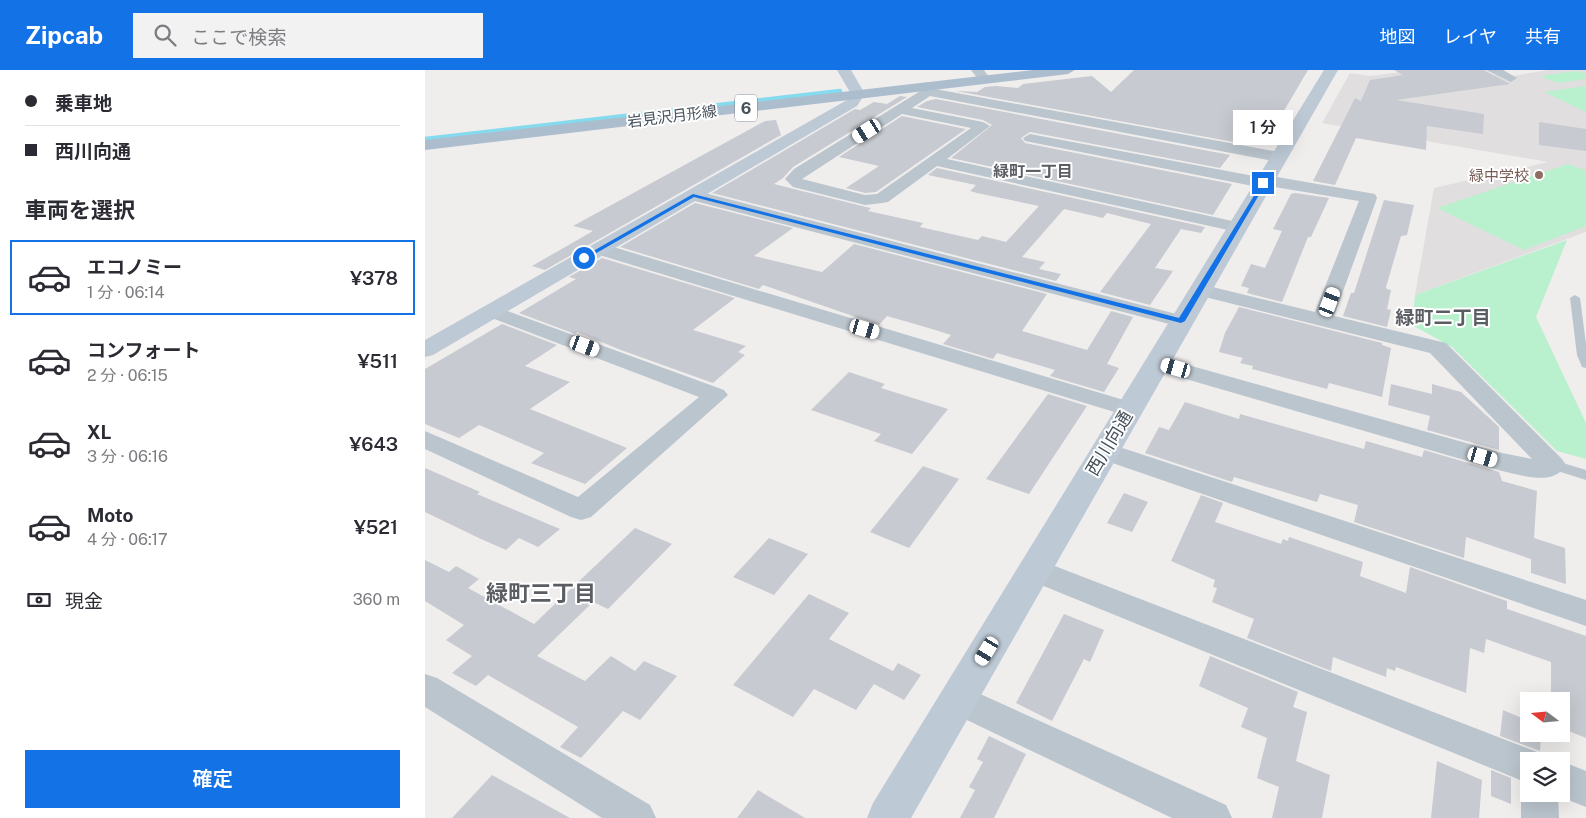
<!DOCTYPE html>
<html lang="ja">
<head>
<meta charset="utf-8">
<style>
  :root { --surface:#fff; --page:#f2f2f3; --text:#2b2b33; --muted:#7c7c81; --line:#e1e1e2; --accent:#1372e5 }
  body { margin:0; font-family:"Public Sans","Noto Sans JP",sans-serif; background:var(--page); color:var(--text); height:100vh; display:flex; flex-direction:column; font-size:19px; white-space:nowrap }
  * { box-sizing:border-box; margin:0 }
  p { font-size:16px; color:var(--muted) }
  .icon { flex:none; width:28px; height:28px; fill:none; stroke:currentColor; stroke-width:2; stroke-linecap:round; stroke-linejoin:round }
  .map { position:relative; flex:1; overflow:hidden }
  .sheet { display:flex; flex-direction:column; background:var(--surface); width:425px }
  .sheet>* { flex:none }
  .top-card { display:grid; align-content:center; height:110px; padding:0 25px; background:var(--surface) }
  .needle { width:32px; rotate:286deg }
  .buttons { position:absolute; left:1095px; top:622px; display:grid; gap:10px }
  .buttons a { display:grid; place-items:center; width:50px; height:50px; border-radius:0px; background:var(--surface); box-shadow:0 5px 20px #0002; font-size:25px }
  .end { position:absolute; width:22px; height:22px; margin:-11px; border:6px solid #1372e5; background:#fff; box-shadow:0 0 0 2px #fff }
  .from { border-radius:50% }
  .bubble { position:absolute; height:35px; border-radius:0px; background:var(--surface); box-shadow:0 5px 20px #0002; font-size:16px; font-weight:600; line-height:35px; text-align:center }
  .car { position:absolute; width:15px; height:30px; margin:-15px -8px; border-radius:6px; box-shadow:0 0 4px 1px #0007; background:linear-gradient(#fff 24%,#345 0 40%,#fff 0 76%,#345 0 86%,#fff 0) }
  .top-card b { display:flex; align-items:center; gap:18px; height:48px; font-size:19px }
  .top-card b+b { border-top:1px solid var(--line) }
  .top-card i { width:12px; height:12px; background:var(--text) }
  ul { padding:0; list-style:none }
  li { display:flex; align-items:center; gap:15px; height:75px; margin:0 10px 8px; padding:0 15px; border:2px solid transparent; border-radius:0px }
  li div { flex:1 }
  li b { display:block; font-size:19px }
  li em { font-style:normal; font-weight:600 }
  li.selected { border-color:var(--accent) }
  li>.icon { width:45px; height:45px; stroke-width:1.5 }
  h2 { padding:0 25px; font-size:22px; line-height:60px }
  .pay { display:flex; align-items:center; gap:12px; height:55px; padding:0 25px; font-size:19px }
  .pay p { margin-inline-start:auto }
  .action { display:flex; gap:10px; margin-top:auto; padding:10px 25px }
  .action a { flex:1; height:58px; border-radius:0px; background:var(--accent); color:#fff; font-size:20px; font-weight:600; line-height:58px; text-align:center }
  header { display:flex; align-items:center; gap:30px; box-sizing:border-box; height:70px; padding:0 25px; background:var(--accent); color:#fff }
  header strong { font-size:24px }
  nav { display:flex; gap:28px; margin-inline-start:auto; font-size:18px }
  .search { width:350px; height:45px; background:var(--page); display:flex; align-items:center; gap:12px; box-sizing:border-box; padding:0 18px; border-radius:0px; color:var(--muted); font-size:19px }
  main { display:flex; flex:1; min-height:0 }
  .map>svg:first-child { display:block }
</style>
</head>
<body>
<header>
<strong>Zipcab</strong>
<div class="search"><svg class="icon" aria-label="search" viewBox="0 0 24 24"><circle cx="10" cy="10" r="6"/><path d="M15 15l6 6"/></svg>ここで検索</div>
<nav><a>地図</a><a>レイヤ</a><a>共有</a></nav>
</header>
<main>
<section class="sheet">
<div class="top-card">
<b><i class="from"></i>乗車地</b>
<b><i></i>西川向通</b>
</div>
<h2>車両を選択</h2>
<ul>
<li class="selected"><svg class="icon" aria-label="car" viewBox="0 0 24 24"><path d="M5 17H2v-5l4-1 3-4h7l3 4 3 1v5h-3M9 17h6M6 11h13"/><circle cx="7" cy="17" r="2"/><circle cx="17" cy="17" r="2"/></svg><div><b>エコノミー</b><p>1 分 · 06:14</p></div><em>¥378</em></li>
<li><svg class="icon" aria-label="car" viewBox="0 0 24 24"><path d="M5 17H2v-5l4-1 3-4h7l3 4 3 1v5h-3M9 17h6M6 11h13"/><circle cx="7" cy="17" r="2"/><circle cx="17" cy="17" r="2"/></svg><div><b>コンフォート</b><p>2 分 · 06:15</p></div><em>¥511</em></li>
<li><svg class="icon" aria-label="car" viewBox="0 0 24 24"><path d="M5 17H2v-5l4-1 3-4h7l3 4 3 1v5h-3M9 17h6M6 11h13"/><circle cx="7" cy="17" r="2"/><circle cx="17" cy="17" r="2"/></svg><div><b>XL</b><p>3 分 · 06:16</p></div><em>¥643</em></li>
<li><svg class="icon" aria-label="car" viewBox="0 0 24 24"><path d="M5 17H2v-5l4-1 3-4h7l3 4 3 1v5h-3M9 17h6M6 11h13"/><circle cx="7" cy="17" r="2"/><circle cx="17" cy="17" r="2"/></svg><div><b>Moto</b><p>4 分 · 06:17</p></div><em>¥521</em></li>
</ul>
<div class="pay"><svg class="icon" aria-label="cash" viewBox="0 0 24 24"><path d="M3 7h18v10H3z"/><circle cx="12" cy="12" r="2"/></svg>現金<p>360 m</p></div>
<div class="action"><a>確定</a></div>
</section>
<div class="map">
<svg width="1161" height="748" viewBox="0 0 1161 748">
  <rect width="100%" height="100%" fill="#f0eded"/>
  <path fill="#e1dedf" d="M 991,0 L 1087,6 L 1123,0 L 1161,0 L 1161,162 L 990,225 L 1009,118 L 1123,92 L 897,53 L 925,3 L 945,6 Z"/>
  <g fill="#b9f0cd">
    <path d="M 1152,1 L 1161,4 L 1161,9 L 1133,13 L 1115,6 Z"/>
    <path d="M 1161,16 L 1161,42 L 1119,22 Z"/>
    <path d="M 1143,94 L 1161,101 L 1161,156 L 1099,180 L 1012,138 Z"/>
    <path d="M 1142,170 L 1111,247 L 1161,353 L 1161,389 L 1132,381 L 1027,277 L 987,255 L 990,225 Z"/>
  </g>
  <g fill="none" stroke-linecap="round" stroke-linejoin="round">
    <path stroke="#85daee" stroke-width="4.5" d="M 0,69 L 415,21"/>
  </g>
  <g fill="#c7cad0">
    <path d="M 709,0 L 883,0 L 843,68 L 820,64 L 814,73 L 531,21 L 552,22 L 560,17 L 571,16 L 593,18 L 598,14 L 667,6 L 686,22 Z"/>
    <path d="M 969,0 L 1059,0 L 1085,14 L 971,30 L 1059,44 L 1058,64 L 1002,56 L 1001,80 L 931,68 L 910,115 L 888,111 L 930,28 L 936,31 L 945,10 L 978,5 Z"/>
    <path d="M 475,26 L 482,27 L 368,97 L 358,108 L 349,114 L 441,137 L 446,138 L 443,141 L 498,153 L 495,157 L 553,170 L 557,166 L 581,172 L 614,136 L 552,123 L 545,121 L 551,115 L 503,105 L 512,98 L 780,157 L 776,163 L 756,159 L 730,198 L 748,201 L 725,235 L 675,222 L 726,154 L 682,143 L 678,148 L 639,139 L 597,187 L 620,192 L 614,199 L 636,204 L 631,211 L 287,123 L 430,39 L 435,40 L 449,32 L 462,34 Z"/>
    <path d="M 511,29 L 805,85 L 795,98 L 605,62 L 596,68 L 600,73 L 807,114 L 788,145 L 526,88 L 567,55 L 558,50 L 492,37 L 502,31 Z"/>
    <path d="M 477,46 L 541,59 L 451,122 L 440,123 L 421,118 L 454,96 L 414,87 Z"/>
    <path d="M 351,50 L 356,65 L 120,200 L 107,196 L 168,161 L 148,156 L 340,51 Z"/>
    <path d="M 1114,52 L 1161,59 L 1161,81 L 1114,75 Z"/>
    <path d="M 870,123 L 904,128 L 886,167 L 883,167 L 857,232 L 822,223 L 824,218 L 816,216 L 826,194 L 840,198 L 857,161 L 848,159 L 866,124 Z"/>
    <path d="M 959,130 L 989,135 L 982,165 L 976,166 L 961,217 L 962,219 L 966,220 L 962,239 L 966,240 L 962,257 L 918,246 L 926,223 L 929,223 Z"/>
    <path d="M 270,133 L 368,158 L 329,186 L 397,202 L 429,174 L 622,224 L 597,261 L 662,280 L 686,241 L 708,247 L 682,294 L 694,298 L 679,322 L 625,306 L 630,300 L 572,283 L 568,289 L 518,274 L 526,265 L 507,259 L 462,246 L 454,255 L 338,215 L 334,219 L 195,177 Z"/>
    <path d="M 177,188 L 310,228 L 268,260 L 321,276 L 313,282 L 320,285 L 288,313 L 196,280 L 152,262 L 150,264 L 94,243 L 151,209 L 144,207 Z"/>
    <path d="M 814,237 L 957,273 L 957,275 L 966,278 L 957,327 L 904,313 L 902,319 L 827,299 L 828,296 L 815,293 L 818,288 L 794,282 L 800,263 Z"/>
    <path d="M 77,254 L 132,275 L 100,296 L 145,312 L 105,339 L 202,378 L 160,414 L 106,393 L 119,383 L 54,355 L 34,368 L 0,354 L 0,299 Z"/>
    <path d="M 424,302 L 460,314 L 456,318 L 523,339 L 487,384 L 449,371 L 456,364 L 386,340 Z"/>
    <path d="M 966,314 L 1007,324 L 1007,314 L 1036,322 L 1074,357 L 1074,380 L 1002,360 L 1005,346 L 963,335 Z"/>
    <path d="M 623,324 L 662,336 L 604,424 L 561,409 Z"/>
    <path d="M 760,332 L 814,349 L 815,344 L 939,379 L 941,371 L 997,387 L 999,380 L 1074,402 L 1077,411 L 1112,421 L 1109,468 L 1140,478 L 1141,514 L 1106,503 L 1106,489 L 1041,467 L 1039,488 L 929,452 L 933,435 L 895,424 L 892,432 L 809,407 L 807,412 L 720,383 L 734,357 L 744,360 Z"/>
    <path d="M 498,396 L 534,409 L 484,478 L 445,462 Z"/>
    <path d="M 0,398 L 55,422 L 52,424 L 135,459 L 113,477 L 94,468 L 81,480 L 56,469 L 0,442 Z"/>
    <path d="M 699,423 L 723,432 L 707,462 L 682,453 Z"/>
    <path d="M 776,425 L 798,433 L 790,452 L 856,474 L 858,469 L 863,471 L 864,467 L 938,492 L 935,506 L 981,523 L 985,497 L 1082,531 L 1082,539 L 1161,566 L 1161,668 L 1136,658 L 1136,631 L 1126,631 L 1126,592 L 1061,569 L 1059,583 L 1045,578 L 1041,623 L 971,597 L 970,601 L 962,598 L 961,607 L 908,587 L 906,601 L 822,568 L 829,549 L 787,532 L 792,518 L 788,517 L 790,510 L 746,491 Z"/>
    <path d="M 210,458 L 247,474 L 183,539 L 168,532 L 112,586 L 160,611 L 186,586 L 210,601 L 219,591 L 252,606 L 215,650 L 198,641 L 156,688 L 135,677 L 153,657 L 63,605 L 51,616 L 27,603 L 47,586 L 21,570 L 39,555 L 0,531 L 0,490 L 24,502 L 31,496 L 54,509 L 43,518 L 109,554 Z"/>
    <path d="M 344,468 L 383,484 L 349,525 L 308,507 Z"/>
    <path d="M 384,524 L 424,543 L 404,569 L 468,601 L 473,593 L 496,605 L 479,630 L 449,614 L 431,640 L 389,619 L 368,647 L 308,615 Z"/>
    <path d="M 639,544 L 679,560 L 665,592 L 659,589 L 627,651 L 591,633 Z"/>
    <path d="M 785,586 L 873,622 L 868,637 L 882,642 L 871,691 L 905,705 L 897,748 L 847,748 L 854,717 L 832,708 L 842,668 L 816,657 L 823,638 L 774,616 Z"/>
    <path d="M 1078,640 L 1104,651 L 1104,664 L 1116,664 L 1115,681 L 1075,666 Z"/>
    <path d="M 564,666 L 601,684 L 569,748 L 535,748 L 550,720 L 544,717 L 558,692 L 552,689 Z"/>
    <path d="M 1012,691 L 1057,710 L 1054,748 L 1006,748 Z"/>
    <path d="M 1066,700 L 1086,708 L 1086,734 L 1066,726 Z"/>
    <path d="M 67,705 L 145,748 L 27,748 Z"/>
    <path d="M 333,720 L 380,748 L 312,748 Z"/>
  </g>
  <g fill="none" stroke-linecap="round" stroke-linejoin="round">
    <g fill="#bbc5cd" fill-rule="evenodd">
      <path d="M 1150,225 L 1155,228 L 1161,274 L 1161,298 L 1157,297 L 1152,285 L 1145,228 Z"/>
      <path d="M 1128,390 L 1161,400 L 1161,410 L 1123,398 L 1122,395 L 1123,392 Z"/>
    </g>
    <g fill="#bbc5cd" fill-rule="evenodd">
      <path d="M 546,0 L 559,0 L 566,10 L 564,13 L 556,13 Z"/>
      <path d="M 1061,0 L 1078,0 L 1092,8 L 1086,12 Z"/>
      <path d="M 504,12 L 509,13 L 510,19 L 854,82 L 862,87 L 854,92 L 505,26 L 487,38 L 558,52 L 565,56 L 522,89 L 812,152 L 818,153 L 821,157 L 818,161 L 812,162 L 512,96 L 463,132 L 457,133 L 440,135 L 368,117 L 360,109 L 369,99 L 497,20 L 499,13 ZM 477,44 L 546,58 L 452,124 L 440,125 L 377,109 Z"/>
      <path d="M 605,64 L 834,107 L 840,105 L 950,124 L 952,128 L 909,246 L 1021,273 L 1137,389 L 1141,395 C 1128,417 1097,405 1077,401 L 723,298 L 720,293 L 723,288 L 731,286 L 1077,383 L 1107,389 L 1005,283 L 768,224 L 765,220 L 768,216 L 775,214 L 890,242 L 934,131 L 844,116 L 838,118 L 600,71 L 598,68 Z"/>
      <path d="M 268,120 L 763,247 L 766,251 L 763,255 L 756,257 L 262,129 L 260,125 L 262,121 Z"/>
      <path d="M 175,173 L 712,334 L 716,339 L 712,344 L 704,347 L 696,344 L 168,183 L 166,179 L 168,175 Z"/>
      <path d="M 66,235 L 299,320 L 303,325 L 166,447 L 156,450 L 146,447 L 0,379 L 0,361 L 153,427 L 274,327 L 59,245 L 56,241 L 59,237 Z"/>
      <path d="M 679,372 L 1161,530 L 1161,556 L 670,387 L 666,381 L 670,375 Z"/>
      <path d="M 609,488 L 1117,684 L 1120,691 L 1104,691 L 1104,724 L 1136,724 L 1136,691 L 1161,701 L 1161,737 L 1133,726 L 1134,748 L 1096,748 L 1096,724 L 1100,712 L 599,508 L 594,500 L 599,492 Z"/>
      <path d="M 0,604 L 12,608 L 225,735 L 231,748 L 177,748 L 0,637 Z"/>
      <path d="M 533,614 L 801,735 L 807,748 L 747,748 L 521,640 L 516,629 L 521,618 Z"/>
    </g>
    <g fill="#bdc9d5" fill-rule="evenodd">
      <path d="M 412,0 L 426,0 L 440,24 L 432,36 L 8,285 L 0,287 L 0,270 L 422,30 L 426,24 Z"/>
      <path d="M 899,0 L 913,0 L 486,748 L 442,748 L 448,733 Z"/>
    </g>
    <path fill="#acbdce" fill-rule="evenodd" d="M 608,0 L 650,0 L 643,4 L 0,80 L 0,70 Z"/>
  </g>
  <path fill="#1372e5" d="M 838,111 L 841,113 L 760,251 L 756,253 L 269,127 L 161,189 L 156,188 L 268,124 L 754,248 Z"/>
  <circle fill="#8d6e63" stroke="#fff" stroke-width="2" cx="1114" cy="105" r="5"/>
  <g text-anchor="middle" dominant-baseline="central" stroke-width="4" stroke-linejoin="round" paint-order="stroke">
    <g font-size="15" fill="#45515b" stroke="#fff">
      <text transform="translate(247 46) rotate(-7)">岩見沢月形線</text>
    </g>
    <g font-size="15" fill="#785e54" stroke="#fff" text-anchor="end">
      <text x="1104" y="105">緑中学校</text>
    </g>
    <rect fill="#fff" stroke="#7d858c" stroke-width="1" x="310" y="24.5" width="22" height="27" rx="4"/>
    <g font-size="16" font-weight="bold" fill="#45515b">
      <text x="321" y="38">6</text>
    </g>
    <g font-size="16" font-weight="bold" fill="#5a5e63" stroke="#fff">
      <text x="608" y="101">緑町一丁目</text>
    </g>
    <g font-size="18" fill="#45515b" stroke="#fff">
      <text transform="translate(684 373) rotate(-59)">西川向通</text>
    </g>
    <g font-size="19" font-weight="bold" fill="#5a5e63" stroke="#fff">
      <text x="1018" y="247">緑町二丁目</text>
    </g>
    <g font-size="22" font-weight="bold" fill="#5a5e63" stroke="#fff">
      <text x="116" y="523">緑町三丁目</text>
    </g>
  </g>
</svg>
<div class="buttons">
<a><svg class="needle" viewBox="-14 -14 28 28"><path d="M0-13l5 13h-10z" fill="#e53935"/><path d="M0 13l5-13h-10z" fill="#7c7c81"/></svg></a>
<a><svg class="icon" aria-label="layers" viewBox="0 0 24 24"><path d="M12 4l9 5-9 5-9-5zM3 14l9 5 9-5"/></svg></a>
</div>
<i class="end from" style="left:159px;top:188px"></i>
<i class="end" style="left:838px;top:113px"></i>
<div class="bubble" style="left:808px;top:40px;width:60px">1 分</div>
<i class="car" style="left:442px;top:61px;rotate:238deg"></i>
<i class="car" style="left:905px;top:232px;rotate:21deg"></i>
<i class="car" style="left:440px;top:259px;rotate:106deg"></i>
<i class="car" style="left:160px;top:276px;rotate:110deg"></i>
<i class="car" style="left:751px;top:298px;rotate:286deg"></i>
<i class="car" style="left:1058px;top:387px;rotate:106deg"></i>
<i class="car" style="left:562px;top:581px;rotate:211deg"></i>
</div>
</main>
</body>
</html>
